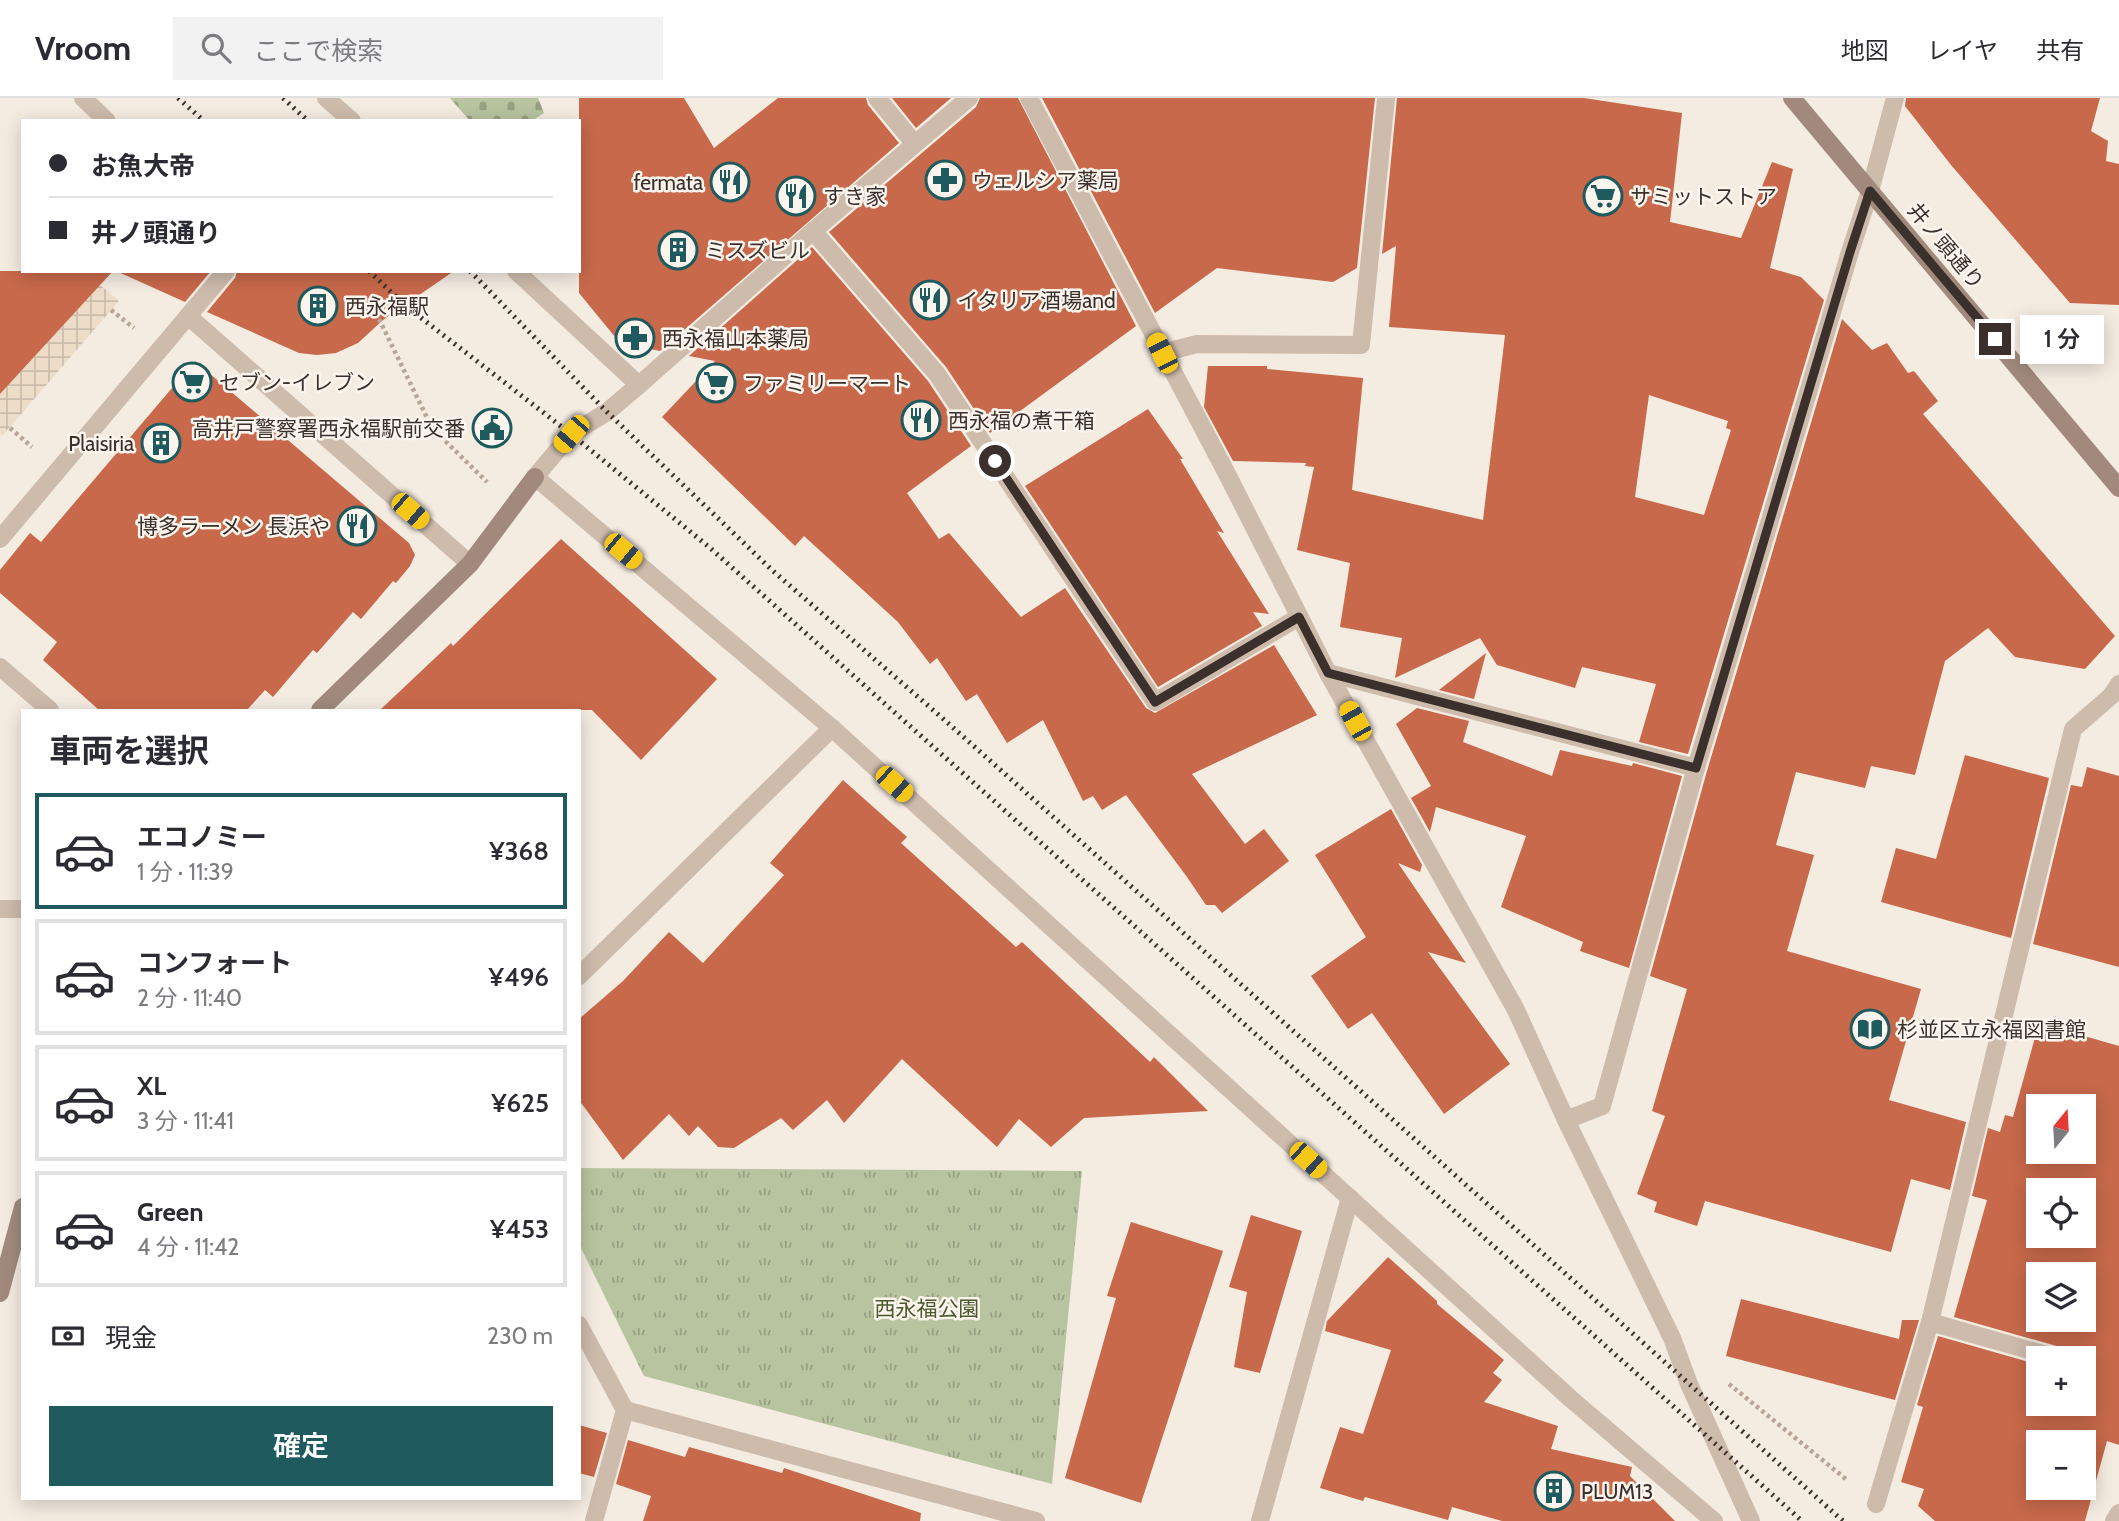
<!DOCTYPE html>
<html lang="ja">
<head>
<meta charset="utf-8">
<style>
  :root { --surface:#fff; --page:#f2f2f3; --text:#2b2b33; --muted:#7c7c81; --line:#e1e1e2; --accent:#1f5a5e }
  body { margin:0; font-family:Cabin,"Noto Sans JP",sans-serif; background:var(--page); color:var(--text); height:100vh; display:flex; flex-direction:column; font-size:26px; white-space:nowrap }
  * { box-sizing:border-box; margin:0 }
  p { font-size:23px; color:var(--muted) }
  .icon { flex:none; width:38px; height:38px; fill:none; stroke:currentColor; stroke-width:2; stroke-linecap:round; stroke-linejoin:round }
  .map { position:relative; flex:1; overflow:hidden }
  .drawer { position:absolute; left:21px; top:611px; width:560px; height:791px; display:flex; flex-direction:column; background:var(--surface); border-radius:0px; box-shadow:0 4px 18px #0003 }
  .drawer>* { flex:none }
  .top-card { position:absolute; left:21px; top:21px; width:560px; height:154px; border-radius:0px; box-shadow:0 4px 18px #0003; display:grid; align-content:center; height:154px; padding:0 28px; background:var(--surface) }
  .needle { width:46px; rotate:18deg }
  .controls { position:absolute; left:2026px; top:996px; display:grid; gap:14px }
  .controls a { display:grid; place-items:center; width:70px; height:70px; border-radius:0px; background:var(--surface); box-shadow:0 4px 18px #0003; font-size:35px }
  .end { position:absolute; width:32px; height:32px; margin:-16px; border:9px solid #3b302b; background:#fff; box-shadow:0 0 0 4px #fff }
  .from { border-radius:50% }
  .bubble { position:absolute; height:49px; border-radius:0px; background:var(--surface); box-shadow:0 4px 18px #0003; font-size:23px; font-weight:600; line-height:49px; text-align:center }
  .car { position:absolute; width:21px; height:42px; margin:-21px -10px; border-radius:9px; box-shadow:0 0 5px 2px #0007; background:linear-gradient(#f5c518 24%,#345 0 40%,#f5c518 0 76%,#345 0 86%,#f5c518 0) }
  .top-card b { display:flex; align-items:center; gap:24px; height:66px; font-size:26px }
  .top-card b+b { border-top:2px solid var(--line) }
  .top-card i { width:18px; height:18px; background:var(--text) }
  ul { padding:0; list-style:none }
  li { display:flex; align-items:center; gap:21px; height:116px; margin:0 14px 10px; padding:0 14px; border:4px solid var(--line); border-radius:0px }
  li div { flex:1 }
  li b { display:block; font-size:26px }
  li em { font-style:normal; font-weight:600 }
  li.on { border-color:var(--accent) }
  li>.icon { width:63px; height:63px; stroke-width:1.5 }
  h2 { padding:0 28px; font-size:32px; line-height:84px }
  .pay { display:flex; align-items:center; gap:18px; height:77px; padding:0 28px; font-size:26px }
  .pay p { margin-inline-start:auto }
  .primary-button { display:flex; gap:14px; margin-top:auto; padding:14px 28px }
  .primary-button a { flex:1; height:80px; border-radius:0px; background:var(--accent); color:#fff; font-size:28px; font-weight:600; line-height:80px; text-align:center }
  header { display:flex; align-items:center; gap:42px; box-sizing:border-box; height:98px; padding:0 35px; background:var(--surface); border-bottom:2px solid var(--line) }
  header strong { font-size:33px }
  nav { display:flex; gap:38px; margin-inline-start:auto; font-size:24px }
  .search { width:490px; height:63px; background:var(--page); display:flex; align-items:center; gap:18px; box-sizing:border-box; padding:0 24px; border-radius:0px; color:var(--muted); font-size:26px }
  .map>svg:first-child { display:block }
</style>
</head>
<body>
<header>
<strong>Vroom</strong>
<div class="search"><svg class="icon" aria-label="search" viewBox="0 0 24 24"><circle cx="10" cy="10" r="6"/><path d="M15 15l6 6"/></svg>ここで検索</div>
<nav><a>地図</a><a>レイヤ</a><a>共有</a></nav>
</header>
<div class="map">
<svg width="2119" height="1423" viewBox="0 0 2119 1423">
  <defs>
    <pattern id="cemetery-stones" width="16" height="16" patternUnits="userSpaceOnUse" patternTransform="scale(1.75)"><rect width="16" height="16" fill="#b8c4a0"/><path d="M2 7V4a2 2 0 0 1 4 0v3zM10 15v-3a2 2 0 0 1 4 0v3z" fill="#97a083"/></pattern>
    <pattern id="park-tufts" width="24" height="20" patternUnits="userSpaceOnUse" patternTransform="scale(1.75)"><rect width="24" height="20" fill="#b8c4a0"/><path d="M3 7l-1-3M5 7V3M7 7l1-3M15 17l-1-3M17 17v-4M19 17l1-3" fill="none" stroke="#97a083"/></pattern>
    <pattern id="plaza-grid" width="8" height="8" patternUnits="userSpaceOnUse" patternTransform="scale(1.75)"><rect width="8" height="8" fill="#ecdcc8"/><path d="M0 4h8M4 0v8" fill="none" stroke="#cbbdac"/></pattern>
  </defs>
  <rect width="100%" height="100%" fill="#f4ebe1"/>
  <path fill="url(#cemetery-stones)" d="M 450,0 L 538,0 L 544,15 L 532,23 L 470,23 Z"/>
  <path fill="url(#park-tufts)" d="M 579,1070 L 1082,1073 L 1052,1386 L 644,1278 L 579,1146 Z"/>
  <path fill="url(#plaza-grid)" d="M 100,187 L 119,203 L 2,338 L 0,336 L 0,296 Z"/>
  <g fill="#c8694b" fill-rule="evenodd">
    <path d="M 579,0 L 684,0 L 714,50 L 778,0 L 866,0 L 868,7 L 899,45 L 660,253 L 620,245 L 579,195 Z"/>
    <path d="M 892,0 L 951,0 L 916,30 Z"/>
    <path d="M 980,0 L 1018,0 L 1136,228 L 990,335 L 946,269 L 829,134 L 976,9 Z"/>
    <path d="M 1042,0 L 1375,0 L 1357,170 L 1333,184 L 1217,170 L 1155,215 Z"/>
    <path d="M 1397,0 L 1584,0 L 1682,15 L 1670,124 L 1741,140 L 1772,64 L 1793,71 L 1770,170 L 1801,179 L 1824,202 L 1688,656 L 1639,644 L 1656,586 L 1582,569 L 1575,590 L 1497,567 L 1480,540 L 1395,580 L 1402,540 L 1340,529 L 1350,465 L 1297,452 L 1314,369 L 1305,368 L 1306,365 L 1233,363 L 1204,309 L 1208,268 L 1267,268 L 1267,271 L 1363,280 L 1352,392 L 1483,422 L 1505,237 L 1389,229 L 1396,148 L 1382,156 ZM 1649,297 L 1728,323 L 1726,330 L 1731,332 L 1704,417 L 1635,399 Z"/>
    <path d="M 1906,0 L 2100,0 L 2091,33 L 2108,43 L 2106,63 L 2119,66 L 2119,207 L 2070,205 L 1951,67 L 1905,8 Z"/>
    <path d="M 812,149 L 928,283 L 971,348 L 907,395 L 939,441 L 949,435 L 1021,519 L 1065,490 L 1146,610 L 1155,615 L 1274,547 L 1317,617 L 1192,676 L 1245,746 L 1264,731 L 1289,763 L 1222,815 L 1215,807 L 1206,807 L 1187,779 L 1126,697 L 1102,712 L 1093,698 L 1083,703 L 1043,622 L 1007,645 L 977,596 L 966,603 L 937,560 L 930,566 L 898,524 L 804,438 L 795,448 L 662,319 L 715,263 L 689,258 Z"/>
    <path d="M 0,173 L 113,173 L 0,296 Z"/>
    <path d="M 116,173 L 211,173 L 185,204 Z"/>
    <path d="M 237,173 L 454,173 L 383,222 L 358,245 L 336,255 L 317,257 L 299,255 L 207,214 L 235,180 Z"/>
    <path d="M 1842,221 L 1872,252 L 1887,245 L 1908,275 L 1914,273 L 1938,303 L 1923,316 L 2115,538 L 2085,571 L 2015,559 L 1988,530 L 1945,563 L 1915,677 L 1871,668 L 1865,690 L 1796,674 L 1776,747 L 1814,757 L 1787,853 L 1921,891 L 1889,1002 L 1966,1024 L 1950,1092 L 1911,1081 L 1891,1154 L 1705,1103 L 1697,1128 L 1654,1114 L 1657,1104 L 1637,1096 L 1665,1018 L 1652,1013 L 1687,891 L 1650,878 L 1707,673 Z"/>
    <path d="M 195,263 L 409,445 L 415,457 L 410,468 L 396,485 L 393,483 L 361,521 L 353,514 L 317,555 L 313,552 L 273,599 L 265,592 L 247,612 L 99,612 L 43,562 L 57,544 L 0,495 L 0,472 L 30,435 L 41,444 Z"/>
    <path d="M 1148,311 L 1183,361 L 1180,361 L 1224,435 L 1217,433 L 1269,516 L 1253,514 L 1262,528 L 1158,589 L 1025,388 Z"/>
    <path d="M 561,441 L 717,581 L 641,662 L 592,612 L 380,612 L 451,545 L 453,548 Z"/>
    <path d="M 1486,555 L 1474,601 L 1439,592 Z"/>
    <path d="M 1417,610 L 1469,623 L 1463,644 L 1552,678 L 1560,652 L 1632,668 L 1633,665 L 1682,678 L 1629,870 L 1580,853 L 1583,844 L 1501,809 L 1526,738 L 1436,709 L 1430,734 L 1411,700 L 1431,688 L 1396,626 Z"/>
    <path d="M 1965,657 L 2049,680 L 2011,840 L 1881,804 L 1896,750 L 1936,761 Z"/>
    <path d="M 2087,669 L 2119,678 L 2119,869 L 2033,846 L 2071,687 L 2082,689 Z"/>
    <path d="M 843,682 L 907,739 L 901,745 L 1016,849 L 1022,844 L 1150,964 L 1154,959 L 1208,1013 L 1084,1020 L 1051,1049 L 1019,1021 L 997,1049 L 902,961 L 844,1025 L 827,1002 L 793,1032 L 781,1020 L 734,1050 L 718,1049 L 698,1028 L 689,1038 L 669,1016 L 623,1062 L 579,1002 L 579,921 L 623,883 L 669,834 L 703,865 L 784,777 L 770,765 Z"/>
    <path d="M 1391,711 L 1422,767 L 1420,774 L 1398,765 L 1466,865 L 1428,854 L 1510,966 L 1444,1016 L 1372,915 L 1348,931 L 1311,878 L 1366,839 L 1315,757 Z"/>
    <path d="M 2039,925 L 2119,948 L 2119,1347 L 2107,1343 L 2085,1423 L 1935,1423 L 1918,1408 L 1924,1391 L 1901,1384 L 1923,1309 L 1917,1307 L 1938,1238 L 2039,1267 L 2039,1306 L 2084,1306 L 2084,1260 L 2068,1260 L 2066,1253 L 2060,1249 L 1954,1219 L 1987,1102 L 1972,1098 L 1988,1030 L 2000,1034 L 2005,1017 L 2013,1019 ZM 2039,1008 L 2084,1008 L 2084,1054 L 2039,1054 ZM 2039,1092 L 2084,1092 L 2084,1138 L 2039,1138 ZM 2039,1176 L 2084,1176 L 2084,1222 L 2039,1222 ZM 2039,1344 L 2084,1344 L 2084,1390 L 2039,1390 Z"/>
    <path d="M 1251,1117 L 1302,1133 L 1260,1275 L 1234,1269 L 1247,1194 L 1229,1189 Z"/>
    <path d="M 1131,1124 L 1223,1153 L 1141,1405 L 1065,1380 L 1116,1200 L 1107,1198 Z"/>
    <path d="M 1388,1159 L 1437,1203 L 1437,1206 L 1504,1262 L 1493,1275 L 1502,1282 L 1484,1304 L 1558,1328 L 1551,1351 L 1632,1369 L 1630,1378 L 1675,1423 L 1502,1423 L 1452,1409 L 1448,1422 L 1365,1399 L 1363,1403 L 1320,1390 L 1340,1329 L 1363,1336 L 1391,1252 L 1325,1233 L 1327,1223 Z"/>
    <path d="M 1741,1201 L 1899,1241 L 1902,1222 L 1919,1222 L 1895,1302 L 1726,1258 Z"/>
    <path d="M 579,1327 L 607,1335 L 594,1379 L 579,1375 Z"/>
    <path d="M 628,1342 L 685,1359 L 689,1349 L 782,1375 L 784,1370 L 921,1415 L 920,1423 L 643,1423 L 651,1398 L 616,1386 Z"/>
  </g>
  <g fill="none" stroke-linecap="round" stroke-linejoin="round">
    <g stroke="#b9a596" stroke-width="4.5" stroke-dasharray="3.5 3.5" stroke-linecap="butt">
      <path d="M 111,212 L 134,230"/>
      <path d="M 379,221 L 432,330 L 487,384"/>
      <path d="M 10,330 L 32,349"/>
      <path d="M 1729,1286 L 1847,1382"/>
    </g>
    <g stroke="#cdbbac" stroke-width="18">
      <path d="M 326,0 L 352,23"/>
      <path d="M 877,0 L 914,45"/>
      <path d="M 1870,93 L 1895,0"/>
      <path d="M 813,133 L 937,276 L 1155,604 L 1299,519"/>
      <path d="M 516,173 L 639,287"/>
      <path d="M 1162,255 L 1197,246 L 1361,247 L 1386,0"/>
      <path d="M 1328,575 L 1696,670"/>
      <path d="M 1930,1224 L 2057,1260"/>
      <path d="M 1876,1406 L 1930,1224 L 2073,631 L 2111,598 L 2119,586"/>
      <path d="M 2114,1423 L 2119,1415"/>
    </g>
    <g stroke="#cdbbac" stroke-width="18">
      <path d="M 83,0 L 107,23"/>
      <path d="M 969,0 L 813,133 L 639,287 L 607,314 L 571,336 L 535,379 L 832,630 L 1571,1301 L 1714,1423"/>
      <path d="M 1029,0 L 1226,374 L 1328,575 L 1516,912 L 1566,1022 L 1672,1240 L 1689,1286 L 1751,1423"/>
      <path d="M 188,218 L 470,466"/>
      <path d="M 0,441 L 226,173"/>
      <path d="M 0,569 L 50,612"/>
      <path d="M 0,811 L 23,811"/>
      <path d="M 579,878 L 832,630"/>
      <path d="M 1566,1022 L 1602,1008 L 1696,670 L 1850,154 L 1870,93"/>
      <path d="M 579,1227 L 625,1312 L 594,1423"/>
      <path d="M 625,1312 L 1036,1423"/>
      <path d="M 1260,1423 L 1350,1100"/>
    </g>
    <g stroke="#a18a7d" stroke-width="18">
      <path d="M 1792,0 L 2119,390"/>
      <path d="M 320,612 L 470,466 L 535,379"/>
      <path d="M 0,1195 L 23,1109"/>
    </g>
    <g stroke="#3b302b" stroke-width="5" stroke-dasharray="2 5" stroke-linecap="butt">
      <path d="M 178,0 L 204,23"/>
      <path d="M 283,0 L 308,23"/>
      <path d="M 369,173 L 407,209 L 571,336 L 709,449 L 1802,1423"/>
      <path d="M 470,173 L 607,314 L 773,473 L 940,618 L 1843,1423"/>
    </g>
  </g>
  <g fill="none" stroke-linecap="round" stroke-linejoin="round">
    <path stroke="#3b302b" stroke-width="9" d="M 995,363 L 1155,604 L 1299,519 L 1328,575 L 1696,670 L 1850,154 L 1870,93 L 1995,241"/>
  </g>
  <defs>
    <symbol id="pharmacy-ring" viewBox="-11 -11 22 22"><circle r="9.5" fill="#fbf5ee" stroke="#1f5a5e" stroke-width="1.5"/><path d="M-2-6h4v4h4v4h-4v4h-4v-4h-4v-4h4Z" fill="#1f5a5e"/></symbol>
    <symbol id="restaurant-ring" viewBox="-11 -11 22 22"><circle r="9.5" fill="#fbf5ee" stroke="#1f5a5e" stroke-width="1.5"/><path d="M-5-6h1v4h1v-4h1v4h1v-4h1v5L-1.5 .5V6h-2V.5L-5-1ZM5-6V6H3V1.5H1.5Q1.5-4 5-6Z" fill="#1f5a5e"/></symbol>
    <symbol id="supermarket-ring" viewBox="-11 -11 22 22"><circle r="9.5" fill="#fbf5ee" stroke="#1f5a5e" stroke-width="1.5"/><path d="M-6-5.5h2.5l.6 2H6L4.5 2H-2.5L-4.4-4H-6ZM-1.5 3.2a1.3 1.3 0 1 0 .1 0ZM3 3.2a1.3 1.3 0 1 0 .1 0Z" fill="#1f5a5e"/></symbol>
    <symbol id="building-ring" viewBox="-11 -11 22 22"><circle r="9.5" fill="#fbf5ee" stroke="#1f5a5e" stroke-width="1.5"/><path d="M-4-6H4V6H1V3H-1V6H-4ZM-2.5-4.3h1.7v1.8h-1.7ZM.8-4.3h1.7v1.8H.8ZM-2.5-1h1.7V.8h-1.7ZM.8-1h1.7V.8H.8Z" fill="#1f5a5e"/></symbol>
    <symbol id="civic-ring" viewBox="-11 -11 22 22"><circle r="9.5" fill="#fbf5ee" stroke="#1f5a5e" stroke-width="1.5"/><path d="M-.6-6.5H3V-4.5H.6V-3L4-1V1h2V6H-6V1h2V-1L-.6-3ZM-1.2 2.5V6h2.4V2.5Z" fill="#1f5a5e"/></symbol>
    <symbol id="library-ring" viewBox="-11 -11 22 22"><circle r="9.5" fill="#fbf5ee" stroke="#1f5a5e" stroke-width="1.5"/><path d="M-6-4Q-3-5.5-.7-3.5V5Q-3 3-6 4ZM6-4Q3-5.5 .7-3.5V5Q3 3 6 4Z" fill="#1f5a5e"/></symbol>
  </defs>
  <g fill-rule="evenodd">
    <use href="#pharmacy-ring" x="923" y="60" width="44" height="44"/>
    <use href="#restaurant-ring" x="708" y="62" width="44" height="44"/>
    <use href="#restaurant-ring" x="774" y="76" width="44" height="44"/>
    <use href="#supermarket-ring" x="1581" y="76" width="44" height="44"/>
    <use href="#building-ring" x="656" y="130" width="44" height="44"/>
    <use href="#restaurant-ring" x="908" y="180" width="44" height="44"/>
    <use href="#building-ring" x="296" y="186" width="44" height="44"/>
    <use href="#pharmacy-ring" x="613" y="218" width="44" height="44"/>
    <use href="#supermarket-ring" x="170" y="262" width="44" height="44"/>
    <use href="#supermarket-ring" x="694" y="263" width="44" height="44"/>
    <use href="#restaurant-ring" x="899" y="300" width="44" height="44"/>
    <use href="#civic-ring" x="470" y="308" width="44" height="44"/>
    <use href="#building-ring" x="139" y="323" width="44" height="44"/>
    <use href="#restaurant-ring" x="335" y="406" width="44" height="44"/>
    <use href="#library-ring" x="1848" y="909" width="44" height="44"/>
    <use href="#building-ring" x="1532" y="1371" width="44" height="44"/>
  </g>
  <g text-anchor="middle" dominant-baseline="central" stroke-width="5" stroke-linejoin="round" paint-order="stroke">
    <g font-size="21" fill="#3b302b" stroke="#fbf5ee" text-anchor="start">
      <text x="972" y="82">ウェルシア薬局</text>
      <text x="703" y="84" text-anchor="end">fermata</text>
      <text x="823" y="98">すき家</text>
      <text x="1630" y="98">サミットストア</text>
      <text x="705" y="152">ミスズビル</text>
      <text x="957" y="202">イタリア酒場and</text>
      <text x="345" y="208">西永福駅</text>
      <text x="662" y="240">西永福山本薬局</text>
      <text x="219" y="284">セブン-イレブン</text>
      <text x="743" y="285">ファミリーマート</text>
      <text x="948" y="322">西永福の煮干箱</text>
      <text x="465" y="330" text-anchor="end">高井戸警察署西永福駅前交番</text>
      <text x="134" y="345" text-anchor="end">Plaisiria</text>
      <text x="330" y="428" text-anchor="end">博多ラーメン 長浜や</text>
      <text x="1897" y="931">杉並区立永福図書館</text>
      <text x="1581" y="1393">PLUM13</text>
    </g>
    <g font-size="21" fill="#3b302b" stroke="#fbf5ee">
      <text transform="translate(1946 148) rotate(50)">井ノ頭通り</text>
    </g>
    <g font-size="21" fill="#4a5a2e" stroke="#fbf5ee">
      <text x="927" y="1210">西永福公園</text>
    </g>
  </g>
</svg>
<div class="controls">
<a><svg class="needle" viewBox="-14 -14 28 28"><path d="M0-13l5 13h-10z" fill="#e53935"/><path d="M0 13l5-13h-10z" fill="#7c7c81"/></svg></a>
<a><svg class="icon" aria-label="locate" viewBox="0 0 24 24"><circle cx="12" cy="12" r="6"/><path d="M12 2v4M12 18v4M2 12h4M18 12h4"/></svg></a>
<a><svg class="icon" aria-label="layers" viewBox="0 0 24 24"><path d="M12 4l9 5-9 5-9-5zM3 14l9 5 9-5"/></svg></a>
<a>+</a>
<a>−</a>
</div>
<i class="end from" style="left:995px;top:363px"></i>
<i class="end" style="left:1995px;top:241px"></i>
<div class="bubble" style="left:2020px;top:217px;width:84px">1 分</div>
<i class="car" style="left:1162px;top:255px;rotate:333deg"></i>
<i class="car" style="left:571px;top:336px;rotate:221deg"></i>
<i class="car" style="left:410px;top:413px;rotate:131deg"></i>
<i class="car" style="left:623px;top:453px;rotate:130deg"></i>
<i class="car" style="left:1355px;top:623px;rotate:331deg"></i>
<i class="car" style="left:894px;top:686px;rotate:132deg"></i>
<i class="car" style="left:1308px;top:1062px;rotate:132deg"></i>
<div class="top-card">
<b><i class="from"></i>お魚大帝</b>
<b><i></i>井ノ頭通り</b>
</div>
<section class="drawer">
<h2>車両を選択</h2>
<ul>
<li class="on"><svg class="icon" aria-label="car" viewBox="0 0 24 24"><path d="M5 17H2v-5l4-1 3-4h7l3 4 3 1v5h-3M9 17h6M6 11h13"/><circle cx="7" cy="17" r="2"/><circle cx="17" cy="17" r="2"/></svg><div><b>エコノミー</b><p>1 分 · 11:39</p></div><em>¥368</em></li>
<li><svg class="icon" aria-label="car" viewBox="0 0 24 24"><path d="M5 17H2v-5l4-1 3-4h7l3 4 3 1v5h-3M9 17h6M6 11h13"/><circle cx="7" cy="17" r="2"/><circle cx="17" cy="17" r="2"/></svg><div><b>コンフォート</b><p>2 分 · 11:40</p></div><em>¥496</em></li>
<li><svg class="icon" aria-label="car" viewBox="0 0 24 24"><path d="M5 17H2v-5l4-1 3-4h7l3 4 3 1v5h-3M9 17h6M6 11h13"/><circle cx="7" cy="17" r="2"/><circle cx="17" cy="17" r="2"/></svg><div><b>XL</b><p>3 分 · 11:41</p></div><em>¥625</em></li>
<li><svg class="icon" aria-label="car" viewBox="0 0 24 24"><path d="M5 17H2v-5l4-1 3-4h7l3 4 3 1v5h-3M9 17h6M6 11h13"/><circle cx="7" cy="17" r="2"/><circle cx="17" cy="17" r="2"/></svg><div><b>Green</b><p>4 分 · 11:42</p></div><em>¥453</em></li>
</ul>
<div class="pay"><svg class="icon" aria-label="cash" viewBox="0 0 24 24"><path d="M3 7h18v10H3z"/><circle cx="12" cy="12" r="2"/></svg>現金<p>230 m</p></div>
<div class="primary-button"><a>確定</a></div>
</section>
</div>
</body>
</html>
